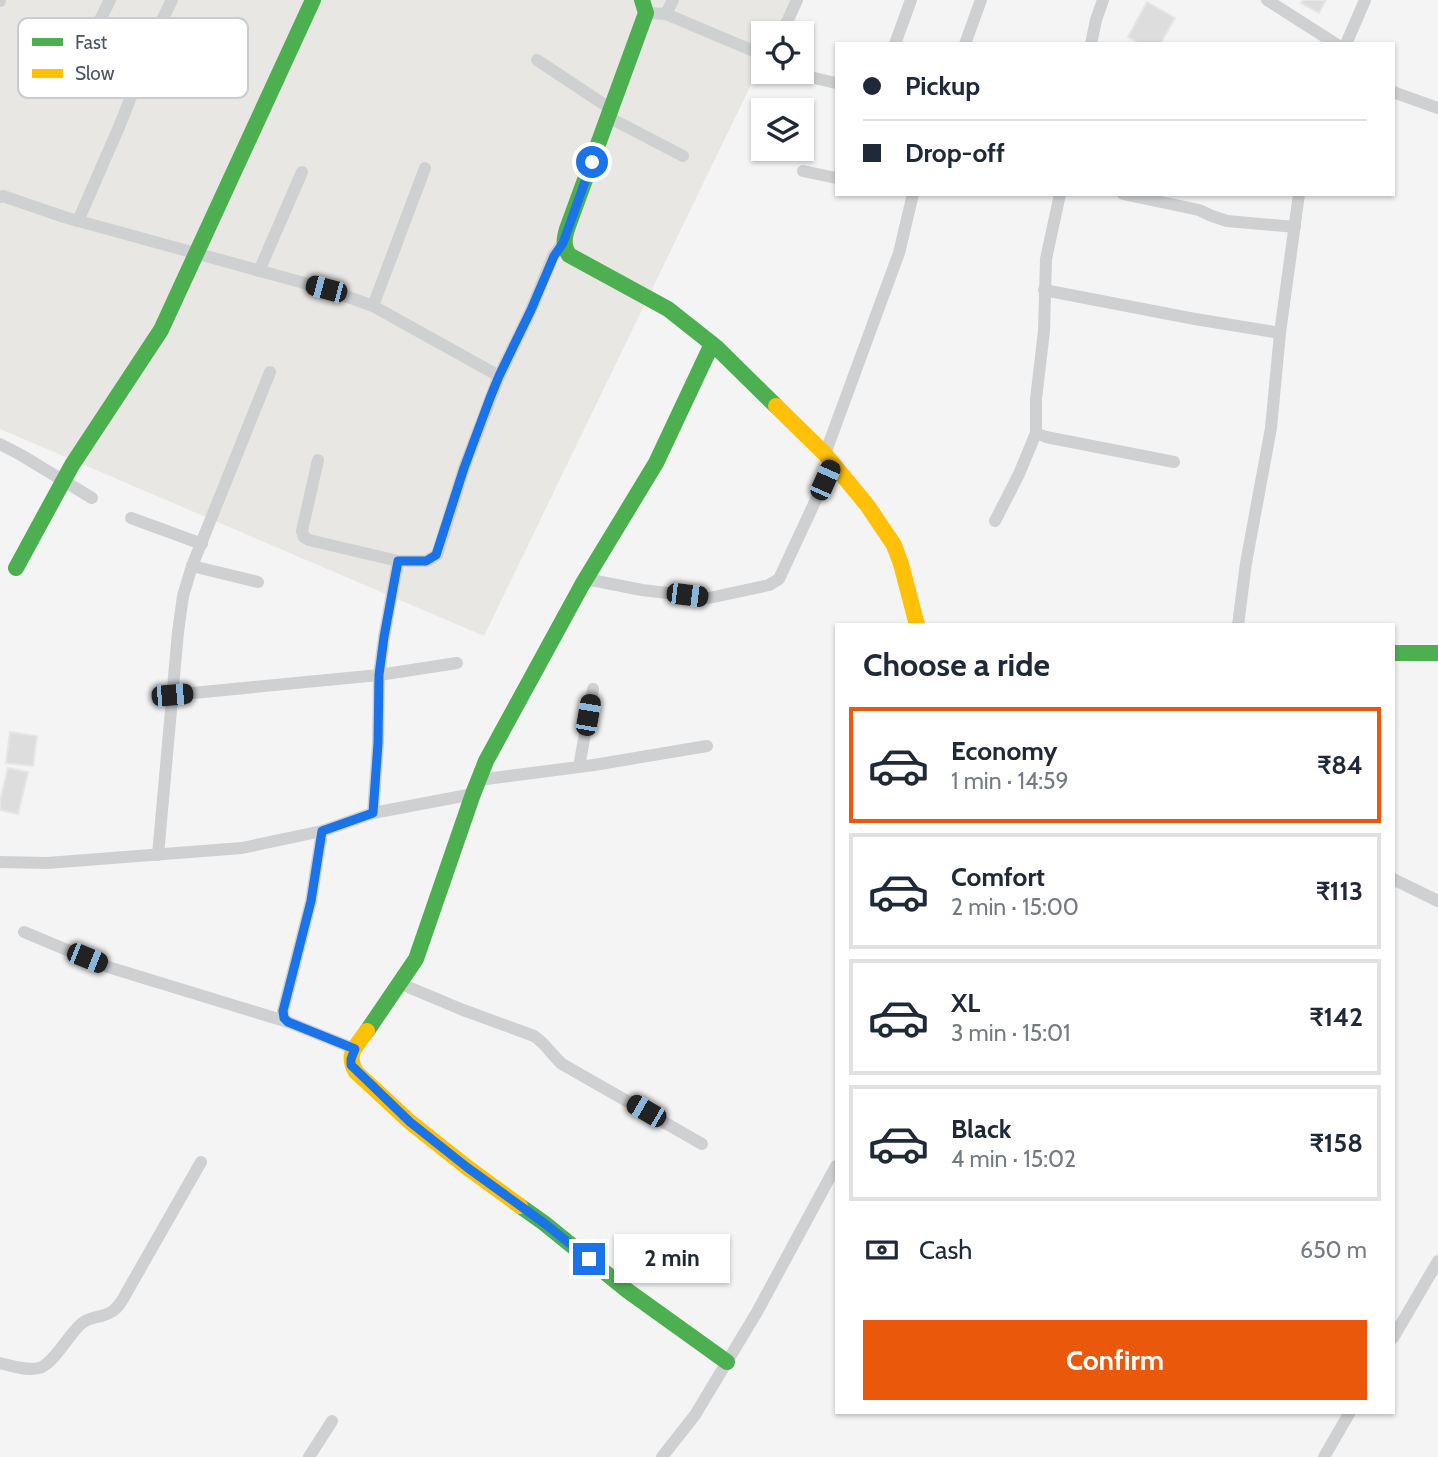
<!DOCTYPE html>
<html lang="en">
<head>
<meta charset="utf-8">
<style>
  :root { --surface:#fff; --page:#f2f2f3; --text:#1f2937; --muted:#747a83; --line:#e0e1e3; --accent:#ea580c }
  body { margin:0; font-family:Cabin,sans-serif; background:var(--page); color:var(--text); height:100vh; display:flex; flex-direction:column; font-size:26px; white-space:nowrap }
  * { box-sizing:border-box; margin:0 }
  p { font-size:23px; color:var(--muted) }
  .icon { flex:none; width:38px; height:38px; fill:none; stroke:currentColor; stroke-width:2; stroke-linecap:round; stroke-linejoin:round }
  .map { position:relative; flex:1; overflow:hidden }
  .panel { position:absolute; left:835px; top:623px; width:560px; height:791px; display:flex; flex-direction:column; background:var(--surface); border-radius:0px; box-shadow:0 2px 5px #0004 }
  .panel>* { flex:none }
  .hud { position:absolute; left:835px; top:42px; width:560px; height:154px; border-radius:0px; box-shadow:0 2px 5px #0004; display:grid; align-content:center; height:154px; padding:0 28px; background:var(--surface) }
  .controls { position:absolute; left:751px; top:21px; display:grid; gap:14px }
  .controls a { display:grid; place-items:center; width:63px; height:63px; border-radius:0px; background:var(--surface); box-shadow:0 2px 5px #0004; font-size:35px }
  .end { position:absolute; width:32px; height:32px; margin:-16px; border:9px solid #1a73e8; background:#fff; box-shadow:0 0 0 4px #fff }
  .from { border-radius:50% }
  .bubble { position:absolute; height:49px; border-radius:0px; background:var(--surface); box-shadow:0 2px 5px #0004; font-size:23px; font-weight:700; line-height:49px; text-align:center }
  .car { position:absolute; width:21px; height:42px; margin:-21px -10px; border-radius:9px; box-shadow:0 0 5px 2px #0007; background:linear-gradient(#222 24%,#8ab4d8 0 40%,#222 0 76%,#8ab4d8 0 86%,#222 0) }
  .hud b { display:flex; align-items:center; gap:24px; height:66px; font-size:26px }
  .hud b+b { border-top:2px solid var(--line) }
  .hud i { width:18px; height:18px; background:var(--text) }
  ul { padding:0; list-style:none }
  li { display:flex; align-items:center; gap:21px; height:116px; margin:0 14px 10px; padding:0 14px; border:4px solid var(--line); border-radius:0px }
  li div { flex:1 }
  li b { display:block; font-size:26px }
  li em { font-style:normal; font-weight:700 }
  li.current { border-color:var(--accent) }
  li>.icon { width:63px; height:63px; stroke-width:1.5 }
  h2 { padding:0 28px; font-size:32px; line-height:84px }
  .pay { display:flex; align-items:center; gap:18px; height:77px; padding:0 28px; font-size:26px }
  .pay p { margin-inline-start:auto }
  .action { display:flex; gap:14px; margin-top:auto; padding:14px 28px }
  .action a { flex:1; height:80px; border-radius:0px; background:var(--accent); color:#fff; font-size:28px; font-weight:700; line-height:80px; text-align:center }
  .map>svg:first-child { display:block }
</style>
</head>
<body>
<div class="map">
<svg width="1438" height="1457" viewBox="0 0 1438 1457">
  <rect width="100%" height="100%" fill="#f4f4f4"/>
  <path fill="#e8e7e3" d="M 0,0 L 792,0 L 776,33 L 763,33 L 763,60 L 484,636 L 0,429 Z"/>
  <g fill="#ddddde" stroke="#e5e6e7" stroke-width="2">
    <path d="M 1303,0 L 1326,0 L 1319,13 L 1301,3 Z"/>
    <path d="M 1147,2 L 1175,18 L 1160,44 L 1140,44 L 1128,37 Z"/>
    <path d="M 10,732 L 37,736 L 33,766 L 6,763 Z"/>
    <path d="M 8,768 L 28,772 L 18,814 L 0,810 L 0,801 Z"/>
  </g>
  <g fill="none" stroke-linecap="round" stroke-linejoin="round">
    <g stroke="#ced0d2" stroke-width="12">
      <path d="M 1267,0 L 1336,44"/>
      <path d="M 0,1 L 0,0"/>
      <path d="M 646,13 L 666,14 L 763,55"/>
      <path d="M 666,14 L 673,0"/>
      <path d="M 782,33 L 797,0"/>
      <path d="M 93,34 L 110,0"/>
      <path d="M 895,44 L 911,0"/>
      <path d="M 965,44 L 981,0"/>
      <path d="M 1091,44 L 1096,20 L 1103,0"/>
      <path d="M 1346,44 L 1365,0"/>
      <path d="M 537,60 L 611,109"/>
      <path d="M 810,77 L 836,83"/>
      <path d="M 1393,92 L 1438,108"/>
      <path d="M 608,117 L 683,156"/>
      <path d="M 803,171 L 836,178"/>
      <path d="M 1060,194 L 1046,259 L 1044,331 L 1036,399 L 1036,433 L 1046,437 L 1174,462"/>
      <path d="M 1123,194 L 1199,210 L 1212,216 L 1227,221 L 1295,227"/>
      <path d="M 0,197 L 3,196 L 64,217 L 326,289 L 373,306 L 499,376"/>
      <path d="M 78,221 L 119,127 L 161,22 L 172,0"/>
      <path d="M 259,271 L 302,172"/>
      <path d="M 1044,290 L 1195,319 L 1280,333"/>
      <path d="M 373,306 L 425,168"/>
      <path d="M 0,444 L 21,455 L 92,498"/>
      <path d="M 825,454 L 899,253 L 913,194"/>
      <path d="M 318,460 L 302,531 L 304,537 L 309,540 L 398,561 L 426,561 L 437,555 L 464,468 L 499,376 L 531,310 L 553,256 L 563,243"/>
      <path d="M 131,518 L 202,544"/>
      <path d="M 995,521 L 1019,474 L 1036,433"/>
      <path d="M 192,566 L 258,582"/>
      <path d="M 586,579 L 642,590 L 709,598 L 769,585 L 779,579 L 833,463"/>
      <path d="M 1238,625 L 1246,563 L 1271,428 L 1280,333 L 1299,194"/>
      <path d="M 172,695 L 379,675 L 457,663"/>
      <path d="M 579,767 L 593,689"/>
      <path d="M 478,780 L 594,765 L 707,746"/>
      <path d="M 373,813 L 378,743 L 379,675 L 384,637 L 398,561"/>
      <path d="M 322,831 L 311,901 L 283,1011 L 284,1018 L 288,1022 L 355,1049"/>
      <path d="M 158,855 L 178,632 L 183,596 L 192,566 L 270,372"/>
      <path d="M 0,862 L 47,863 L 242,848 L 322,831 L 373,813 L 473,794"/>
      <path d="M 1393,879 L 1438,901"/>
      <path d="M 24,932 L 108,967 L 288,1022"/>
      <path d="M 401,984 L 463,1010 L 534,1036 C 545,1043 552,1055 562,1064 L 702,1144"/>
      <path d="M 1393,1338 L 1438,1261"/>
      <path d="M 0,1363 C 11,1366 27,1371 39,1368 C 53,1365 69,1334 81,1324 C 89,1316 102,1318 111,1312 C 119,1308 124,1297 128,1290 L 201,1162"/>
      <path d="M 309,1457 L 332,1421"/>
      <path d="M 662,1457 L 695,1415 L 757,1312 L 836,1166"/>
      <path d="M 1324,1457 L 1350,1412"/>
    </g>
    <g stroke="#4caf50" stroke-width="16">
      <path d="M 642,0 L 646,13 L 567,229 C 564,239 563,246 569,255 L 668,309 L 716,347 L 776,406"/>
      <path d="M 16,568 L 72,465 L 161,330 L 313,0"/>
      <path d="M 1393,653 L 1438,653"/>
      <path d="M 367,1031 L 416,959 L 473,794 L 486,761 L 582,585 L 656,463 L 712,344"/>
      <path d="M 520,1206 L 544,1223 L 628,1291 L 727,1362"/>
    </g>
    <g stroke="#ffc107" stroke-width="16">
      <path d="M 776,406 L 825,454 L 867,505 L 894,545 L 901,564 L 917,625"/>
      <path d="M 367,1031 C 357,1045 345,1054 356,1072 L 410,1122 L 468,1168 L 520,1206"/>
    </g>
  </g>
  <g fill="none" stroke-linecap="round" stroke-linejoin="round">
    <path stroke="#1a73e8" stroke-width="9" d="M 589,1259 L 544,1223 L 468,1168 L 410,1122 L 351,1065 L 351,1059 L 355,1049 L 288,1022 L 284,1018 L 283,1011 L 311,901 L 322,831 L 373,813 L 378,743 L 379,675 L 384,637 L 398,561 L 426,561 L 436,555 L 464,468 L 490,398 L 499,376 L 531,310 L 554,256 L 563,243 L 592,162"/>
  </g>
  <rect x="18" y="18" width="230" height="80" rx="10" fill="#fff" stroke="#c9ccd0" stroke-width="2"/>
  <rect x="32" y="38" width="31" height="8" fill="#4caf50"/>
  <rect x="32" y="69" width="31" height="9" fill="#ffc107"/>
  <g font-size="19" fill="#4a5661">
    <text x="75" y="49">Fast</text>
    <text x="75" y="80">Slow</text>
  </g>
</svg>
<div class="controls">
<a><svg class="icon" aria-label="locate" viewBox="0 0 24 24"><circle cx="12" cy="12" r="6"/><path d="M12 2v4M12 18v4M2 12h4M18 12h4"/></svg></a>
<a><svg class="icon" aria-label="layers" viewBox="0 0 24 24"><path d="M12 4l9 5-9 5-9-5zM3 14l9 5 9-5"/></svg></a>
</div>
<i class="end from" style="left:592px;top:162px"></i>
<i class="end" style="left:589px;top:1259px"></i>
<div class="bubble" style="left:614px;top:1234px;width:116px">2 min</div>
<i class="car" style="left:326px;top:289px;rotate:285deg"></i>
<i class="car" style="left:825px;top:480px;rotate:24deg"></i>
<i class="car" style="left:687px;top:595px;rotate:97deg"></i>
<i class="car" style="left:172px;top:695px;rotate:85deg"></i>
<i class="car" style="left:588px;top:715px;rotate:10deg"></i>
<i class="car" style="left:87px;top:958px;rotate:112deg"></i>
<i class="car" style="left:646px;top:1111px;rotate:300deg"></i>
<div class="hud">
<b><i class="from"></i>Pickup</b>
<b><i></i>Drop-off</b>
</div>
<section class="panel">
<h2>Choose a ride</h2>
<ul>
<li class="current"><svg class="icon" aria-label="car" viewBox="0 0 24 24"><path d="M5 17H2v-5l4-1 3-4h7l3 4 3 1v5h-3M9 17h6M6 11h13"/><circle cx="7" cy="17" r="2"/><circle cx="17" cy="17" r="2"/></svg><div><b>Economy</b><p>1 min · 14:59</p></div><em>₹84</em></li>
<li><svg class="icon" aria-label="car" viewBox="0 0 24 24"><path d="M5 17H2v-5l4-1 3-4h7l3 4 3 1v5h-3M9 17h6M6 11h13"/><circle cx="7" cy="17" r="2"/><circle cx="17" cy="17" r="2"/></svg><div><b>Comfort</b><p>2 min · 15:00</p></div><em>₹113</em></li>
<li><svg class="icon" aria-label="car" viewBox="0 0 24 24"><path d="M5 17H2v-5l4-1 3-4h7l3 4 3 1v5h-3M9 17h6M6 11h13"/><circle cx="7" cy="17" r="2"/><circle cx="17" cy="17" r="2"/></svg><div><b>XL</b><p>3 min · 15:01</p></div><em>₹142</em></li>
<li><svg class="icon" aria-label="car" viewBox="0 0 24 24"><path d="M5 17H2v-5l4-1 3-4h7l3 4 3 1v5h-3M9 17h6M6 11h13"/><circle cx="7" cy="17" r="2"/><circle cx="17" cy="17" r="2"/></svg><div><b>Black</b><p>4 min · 15:02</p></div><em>₹158</em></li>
</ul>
<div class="pay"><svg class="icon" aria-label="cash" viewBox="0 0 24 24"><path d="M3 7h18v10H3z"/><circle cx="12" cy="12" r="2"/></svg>Cash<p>650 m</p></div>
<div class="action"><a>Confirm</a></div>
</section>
</div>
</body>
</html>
